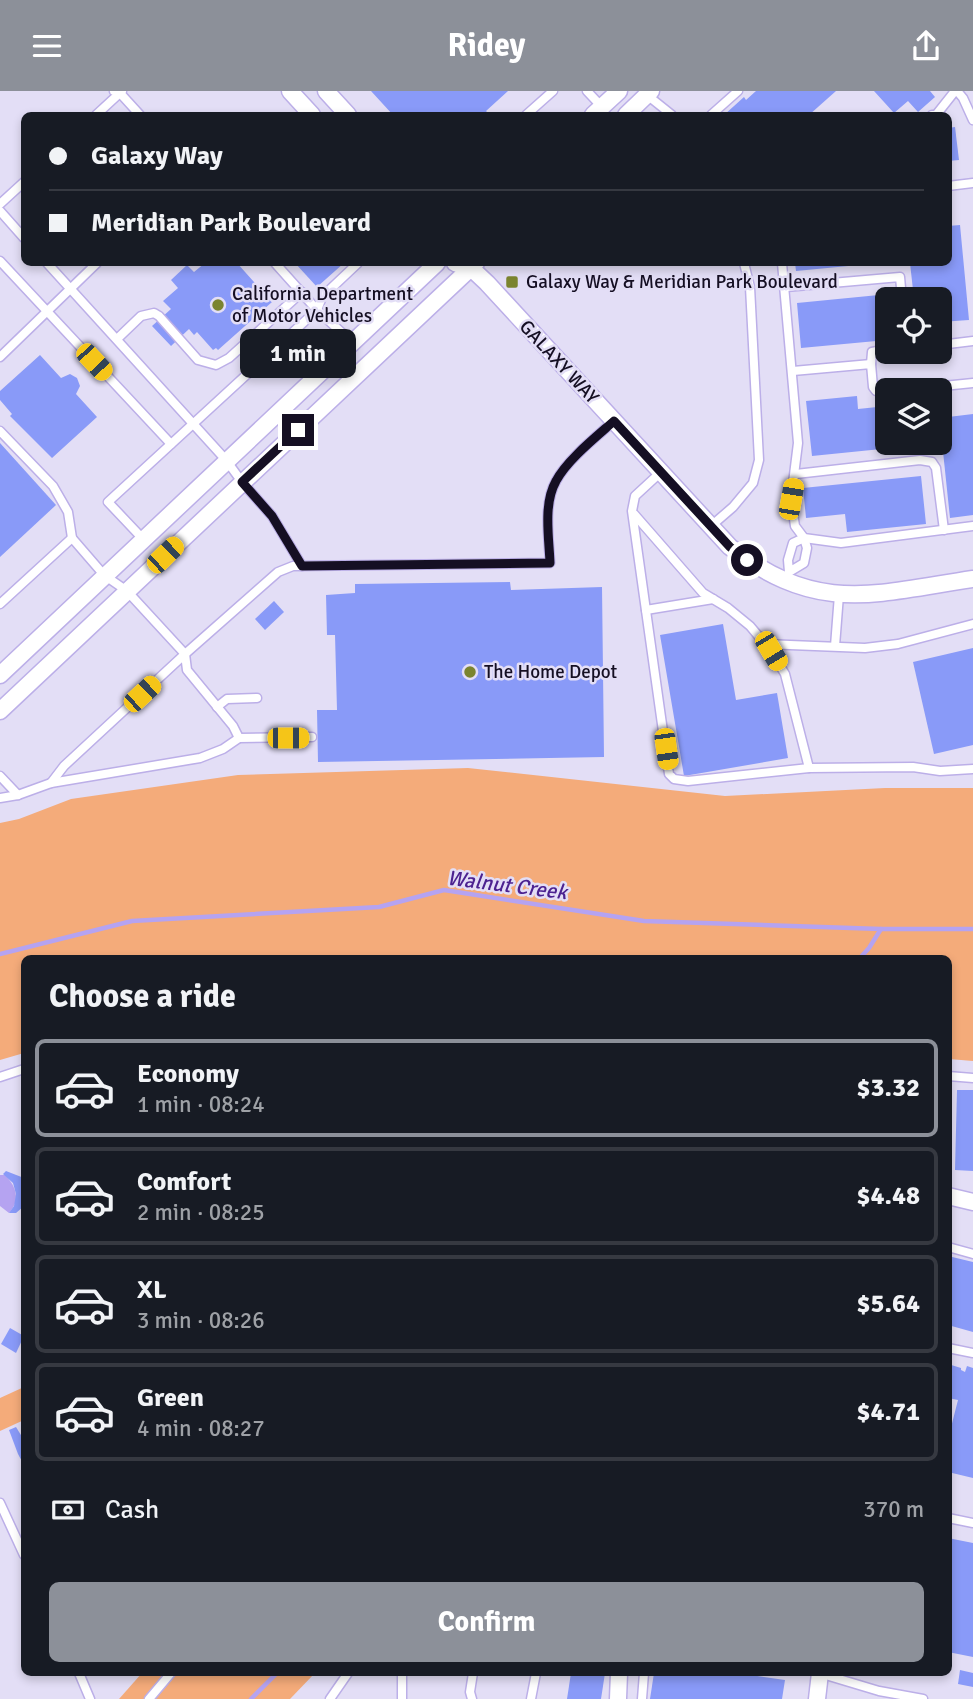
<!DOCTYPE html>
<html lang="en">
<head>
<meta charset="utf-8">
<style>
  :root { --surface:#171b24; --page:#20242c; --text:#f1f3f6; --muted:#9ea1a6; --line:#363941; --accent:#8c9099 }
  body { margin:0; font-family:Signika,sans-serif; background:var(--page); color:var(--text); height:100vh; display:flex; flex-direction:column; font-size:26px; white-space:nowrap }
  * { box-sizing:border-box; margin:0 }
  p { font-size:23px; color:var(--muted) }
  .icon { flex:none; width:38px; height:38px; fill:none; stroke:currentColor; stroke-width:2; stroke-linecap:round; stroke-linejoin:round }
  .map { position:relative; flex:1; overflow:hidden }
  .side { position:absolute; left:21px; top:864px; width:931px; height:721px; display:flex; flex-direction:column; background:var(--surface); border-radius:10px; box-shadow:0 4px 10px #0003 }
  .side>* { flex:none }
  .banner { position:absolute; left:21px; top:21px; width:931px; height:154px; border-radius:10px; box-shadow:0 4px 10px #0003; display:grid; align-content:center; height:154px; padding:0 28px; background:var(--surface) }
  .controls { position:absolute; left:875px; top:196px; display:grid; gap:14px }
  .controls a { display:grid; place-items:center; width:77px; height:77px; border-radius:10px; background:var(--surface); box-shadow:0 4px 10px #0003; font-size:35px }
  .end { position:absolute; width:32px; height:32px; margin:-16px; border:9px solid #150f23; background:#fff; box-shadow:0 0 0 4px #fff }
  .from { border-radius:50% }
  .bubble { position:absolute; height:49px; border-radius:10px; background:var(--surface); box-shadow:0 4px 10px #0003; font-size:23px; font-weight:700; line-height:49px; text-align:center }
  .car { position:absolute; width:21px; height:42px; margin:-21px -10px; border-radius:9px; box-shadow:0 0 5px 2px #0007; background:linear-gradient(#f5c518 24%,#345 0 40%,#f5c518 0 76%,#345 0 86%,#f5c518 0) }
  .banner b { display:flex; align-items:center; gap:24px; height:66px; font-size:26px }
  .banner b+b { border-top:2px solid var(--line) }
  .banner i { width:18px; height:18px; background:var(--text) }
  ul { padding:0; list-style:none }
  li { display:flex; align-items:center; gap:21px; height:98px; margin:0 14px 10px; padding:0 14px; border:4px solid var(--line); border-radius:10px }
  li div { flex:1 }
  li b { display:block; font-size:26px }
  li em { font-style:normal; font-weight:700 }
  li.active { border-color:var(--accent) }
  li>.icon { width:63px; height:63px; stroke-width:1.5 }
  h2 { padding:0 28px; font-size:32px; line-height:84px }
  .pay { display:flex; align-items:center; gap:18px; height:77px; padding:0 28px; font-size:26px }
  .pay p { margin-inline-start:auto }
  .button { display:flex; gap:14px; margin-top:auto; padding:14px 28px }
  .button a { flex:1; height:80px; border-radius:10px; background:var(--accent); color:#fff; font-size:28px; font-weight:700; line-height:80px; text-align:center }
  header { display:flex; justify-content:space-between; align-items:center; height:91px; padding:0 28px; background:var(--accent); color:#fff; font-size:32px; font-weight:700 }
  .map>svg:first-child { display:block }
</style>
</head>
<body>
<header><svg class="icon" aria-label="menu" viewBox="0 0 24 24"><path d="M4 6h16M4 12h16M4 18h16"/></svg>Ridey<svg class="icon" aria-label="share" viewBox="0 0 24 24"><path d="M12 15V3M7 8l5-5 5 5M5 13v7h14v-7"/></svg></header>
<div class="map">
<svg width="973" height="1608" viewBox="0 0 973 1608">
  <rect width="100%" height="100%" fill="#e3def6"/>
  <g fill="#f4ab7a">
    <path d="M 468,677 L 725,705 L 885,697 L 973,697 L 973,970 L 949,968 L 948,868 L 24,868 L 24,962 L 0,969 L 0,732 L 19,728 L 71,708 L 238,684 Z"/>
    <path d="M 24,1296 L 24,1329 L 0,1340 L 0,1307 Z"/>
    <path d="M 142,1582 L 315,1582 L 290,1608 L 119,1608 Z"/>
  </g>
  <path fill="#b5a3f1" d="M 0,1084 L 5,1084 C 16,1095 21,1109 9,1122 L 0,1115 Z"/>
  <g fill="none" stroke-linecap="round" stroke-linejoin="round">
    <g stroke="#b5a3f1" stroke-width="4.5">
      <path d="M 0,863 L 132,830 L 379,816 L 444,799 L 644,830 L 881,838 L 973,838"/>
      <path d="M 859,868 L 869,857 L 881,838"/>
      <path d="M 251,1608 L 277,1582"/>
    </g>
  </g>
  <g fill="#899af8">
    <path d="M 371,0 L 508,0 L 486,20 L 490,24 L 393,24 Z"/>
    <path d="M 756,0 L 836,0 L 809,24 L 724,24 L 744,6 L 746,9 Z"/>
    <path d="M 874,0 L 930,0 L 935,6 L 918,21 L 908,10 L 894,22 Z"/>
    <path d="M 955,36 L 959,69 L 948,70 L 948,37 Z"/>
    <path d="M 960,134 L 969,229 L 940,231 L 940,208 L 914,208 L 910,172 L 948,172 L 948,135 Z"/>
    <path d="M 205,172 L 212,172 L 215,175 L 219,172 L 237,172 L 272,211 L 218,259 L 216,257 L 213,259 L 197,241 L 194,244 L 189,238 L 171,255 L 152,235 L 171,218 L 163,210 L 178,197 L 171,189 L 187,174 L 194,181 Z"/>
    <path d="M 295,172 L 344,172 L 317,196 Z"/>
    <path d="M 795,172 L 869,172 L 869,173 L 796,180 Z"/>
    <path d="M 889,203 L 890,208 L 887,208 L 887,249 L 801,257 L 797,212 Z"/>
    <path d="M 40,264 L 61,287 L 70,283 L 77,287 L 80,295 L 76,303 L 97,326 L 52,367 L 10,325 L 12,323 L 0,309 L 0,300 Z"/>
    <path d="M 857,305 L 858,318 L 887,315 L 887,352 L 921,352 L 921,354 L 812,365 L 806,310 Z"/>
    <path d="M 973,323 L 973,424 L 950,427 L 942,351 L 940,352 L 940,327 Z"/>
    <path d="M 0,352 L 56,414 L 0,466 Z"/>
    <path d="M 921,385 L 926,433 L 847,441 L 845,423 L 806,427 L 803,397 Z"/>
    <path d="M 510,491 L 511,499 L 602,496 L 604,666 L 318,671 L 317,619 L 337,619 L 335,544 L 327,544 L 326,504 L 355,502 L 355,493 Z"/>
    <path d="M 274,510 L 284,521 L 265,539 L 255,528 Z"/>
    <path d="M 723,533 L 736,609 L 777,602 L 788,667 L 684,685 L 660,544 Z"/>
    <path d="M 973,557 L 973,654 L 934,663 L 913,571 Z"/>
    <path d="M 957,999 L 973,999 L 973,1080 L 955,1079 Z"/>
    <path d="M 6,1080 L 24,1087 L 24,1115 L 16,1122 L 9,1122 L 14,1115 L 16,1103 L 13,1092 L 3,1083 Z"/>
    <path d="M 948,1165 L 973,1171 L 973,1241 L 948,1234 Z"/>
    <path d="M 10,1237 L 24,1245 L 16,1262 L 1,1253 Z"/>
    <path d="M 948,1273 L 961,1277 L 961,1279 L 965,1281 L 967,1275 L 973,1277 L 973,1387 L 948,1381 L 948,1348 L 958,1309 L 948,1307 Z"/>
    <path d="M 16,1336 L 24,1349 L 24,1374 L 18,1363 L 9,1339 Z"/>
    <path d="M 948,1447 L 973,1452 L 973,1566 L 948,1561 Z"/>
    <path d="M 960,1579 L 973,1582 L 973,1596 L 958,1593 Z"/>
    <path d="M 571,1582 L 605,1582 L 601,1608 L 567,1608 Z"/>
    <path d="M 654,1582 L 737,1582 L 785,1589 L 782,1608 L 650,1608 Z"/>
  </g>
  <g fill="none" stroke-linecap="round" stroke-linejoin="round">
    <defs>
      <g id="service">
        <path d="M 114,0 L 120,2 L 140,24"/>
        <path d="M 587,0 L 602,16"/>
        <path d="M 957,0 L 963,7 L 973,29"/>
        <path d="M 647,4 L 672,24"/>
        <path d="M 96,24 L 122,0"/>
        <path d="M 526,24 L 553,0"/>
        <path d="M 711,24 L 738,0"/>
        <path d="M 932,24 L 936,24 L 955,0"/>
        <path d="M 948,95 L 973,92"/>
        <path d="M 0,113 L 24,91"/>
        <path d="M 0,120 L 24,147"/>
        <path d="M 0,170 L 171,353"/>
        <path d="M 47,172 L 226,369 L 242,391 L 272,425 L 302,475"/>
        <path d="M 275,172 L 317,219 L 352,251"/>
        <path d="M 782,172 L 798,352 L 791,408 L 795,435 L 804,447 L 841,452 L 973,435"/>
        <path d="M 786,196 L 900,186 L 902,208"/>
        <path d="M 117,248 L 141,225 L 154,222 L 159,225 L 198,269 L 216,274 L 229,267 L 302,201"/>
        <path d="M 940,254 L 973,250"/>
        <path d="M 0,266 L 97,172"/>
        <path d="M 871,273 L 872,261 L 887,258"/>
        <path d="M 793,280 L 871,273 L 873,296 L 876,300 L 887,301"/>
        <path d="M 904,299 L 973,292"/>
        <path d="M 0,340 L 53,395 L 68,421 L 72,447 L 104,484 L 127,500 L 185,563 L 187,579 L 233,635 L 239,647 L 223,658 L 200,667 L 51,692 L 18,704 L 0,707"/>
        <path d="M 661,381 L 635,405 L 632,420 L 669,683 L 674,688 L 688,690 L 809,677 L 913,676 L 940,680 L 973,678"/>
        <path d="M 796,383 L 920,369 L 932,371 L 936,377 L 944,439"/>
        <path d="M 634,423 L 703,502 L 728,517 L 750,535 L 771,560 L 785,583 L 809,677"/>
        <path d="M 711,435 L 733,416 L 753,392 L 759,369 L 750,196 L 744,172"/>
        <path d="M 143,448 L 108,411 L 317,219 L 322,206 L 358,172"/>
        <path d="M 786,490 L 789,481 L 788,469 L 793,452 L 804,447 L 807,457 L 804,472 L 789,481"/>
        <path d="M 0,513 L 72,447"/>
        <path d="M 646,519 L 713,508"/>
        <path d="M 765,553 L 865,557 L 898,553 L 973,533"/>
        <path d="M 835,555 L 839,504"/>
        <path d="M 217,616 L 227,608 L 257,607"/>
        <path d="M 239,647 L 312,646"/>
        <path d="M 0,685 L 18,704"/>
        <path d="M 51,692 L 64,675 L 185,563 L 278,481 L 293,475 L 550,472 C 549,447 543,413 556,390 C 567,369 596,346 614,330"/>
        <path d="M 948,985 L 973,987"/>
        <path d="M 0,986 L 24,978"/>
        <path d="M 948,1156 L 973,1163"/>
        <path d="M 948,1257 L 973,1262"/>
        <path d="M 0,1412 L 24,1464"/>
        <path d="M 948,1427 L 973,1432"/>
        <path d="M 79,1582 L 90,1608"/>
        <path d="M 819,1582 L 879,1600 L 923,1608"/>
        <path d="M 149,1608 L 171,1582"/>
        <path d="M 330,1608 L 348,1582"/>
        <path d="M 402,1608 L 402,1582"/>
        <path d="M 472,1608 L 470,1601 L 473,1582"/>
        <path d="M 531,1608 L 536,1582"/>
        <path d="M 642,1608 L 644,1582"/>
      </g>
      <g id="minor">
        <path d="M 290,0 L 312,24"/>
        <path d="M 326,0 L 348,24"/>
        <path d="M 593,24 L 619,0"/>
        <path d="M 626,24 L 651,0"/>
        <path d="M 455,172 L 471,177 L 487,192 L 730,456 C 818,524 873,503 973,488"/>
        <path d="M 0,584 L 437,172"/>
        <path d="M 0,620 L 476,172"/>
        <path d="M 948,1105 L 973,1111"/>
        <path d="M 618,1608 L 619,1582"/>
        <path d="M 817,1608 L 820,1582"/>
      </g>
    </defs>
    <use href="#service" stroke="#bcafe8" stroke-width="11"/>
    <use href="#minor" stroke="#bcafe8" stroke-width="19"/>
    <use href="#service" stroke="#fff" stroke-width="8"/>
    <use href="#minor" stroke="#fff" stroke-width="16"/>
  </g>
  <g fill="none" stroke-linecap="round" stroke-linejoin="round">
    <path stroke="#150f23" stroke-width="9" d="M 298,339 L 242,391 L 272,425 L 302,475 L 550,472 C 549,446 543,413 556,390 C 567,369 596,346 614,330 L 730,456 L 747,469"/>
  </g>
  <g fill="#7b842f" stroke="#e3def6" stroke-width="2.5">
    <rect x="505" y="184" width="14" height="14" rx="3.5"/>
    <circle cx="218" cy="214" r="7"/>
    <circle cx="470" cy="581" r="7"/>
  </g>
  <g text-anchor="middle" dominant-baseline="central" stroke-width="5" stroke-linejoin="round" paint-order="stroke">
    <g font-size="19" fill="#150f23" stroke="#e3def6" text-anchor="start">
      <text x="526" y="191">Galaxy Way &amp; Meridian Park Boulevard</text>
      <text x="232" y="203">California Department<tspan x="232" dy="22">of Motor Vehicles</tspan></text>
      <text x="484" y="581">The Home Depot</text>
    </g>
    <g font-size="19" fill="#150f23" stroke="#e3def6">
      <text transform="translate(559 271) rotate(47)">GALAXY WAY</text>
    </g>
    <g font-size="21" font-style="italic" fill="#4c2290" stroke="#e3def6">
      <text transform="translate(507 794) rotate(7)">Walnut Creek</text>
    </g>
  </g>
</svg>
<div class="controls">
<a><svg class="icon" aria-label="locate" viewBox="0 0 24 24"><circle cx="12" cy="12" r="6"/><path d="M12 2v4M12 18v4M2 12h4M18 12h4"/></svg></a>
<a><svg class="icon" aria-label="layers" viewBox="0 0 24 24"><path d="M12 4l9 5-9 5-9-5zM3 14l9 5 9-5"/></svg></a>
</div>
<i class="end from" style="left:747px;top:469px"></i>
<i class="end" style="left:298px;top:339px"></i>
<div class="bubble" style="left:240px;top:238px;width:116px">1 min</div>
<i class="car" style="left:94px;top:271px;rotate:137deg"></i>
<i class="car" style="left:791px;top:408px;rotate:10deg"></i>
<i class="car" style="left:165px;top:464px;rotate:46deg"></i>
<i class="car" style="left:771px;top:560px;rotate:149deg"></i>
<i class="car" style="left:142px;top:603px;rotate:47deg"></i>
<i class="car" style="left:288px;top:647px;rotate:90deg"></i>
<i class="car" style="left:666px;top:658px;rotate:172deg"></i>
<div class="banner">
<b><i class="from"></i>Galaxy Way</b>
<b><i></i>Meridian Park Boulevard</b>
</div>
<section class="side">
<h2>Choose a ride</h2>
<ul>
<li class="active"><svg class="icon" aria-label="car" viewBox="0 0 24 24"><path d="M5 17H2v-5l4-1 3-4h7l3 4 3 1v5h-3M9 17h6M6 11h13"/><circle cx="7" cy="17" r="2"/><circle cx="17" cy="17" r="2"/></svg><div><b>Economy</b><p>1 min · 08:24</p></div><em>$3.32</em></li>
<li><svg class="icon" aria-label="car" viewBox="0 0 24 24"><path d="M5 17H2v-5l4-1 3-4h7l3 4 3 1v5h-3M9 17h6M6 11h13"/><circle cx="7" cy="17" r="2"/><circle cx="17" cy="17" r="2"/></svg><div><b>Comfort</b><p>2 min · 08:25</p></div><em>$4.48</em></li>
<li><svg class="icon" aria-label="car" viewBox="0 0 24 24"><path d="M5 17H2v-5l4-1 3-4h7l3 4 3 1v5h-3M9 17h6M6 11h13"/><circle cx="7" cy="17" r="2"/><circle cx="17" cy="17" r="2"/></svg><div><b>XL</b><p>3 min · 08:26</p></div><em>$5.64</em></li>
<li><svg class="icon" aria-label="car" viewBox="0 0 24 24"><path d="M5 17H2v-5l4-1 3-4h7l3 4 3 1v5h-3M9 17h6M6 11h13"/><circle cx="7" cy="17" r="2"/><circle cx="17" cy="17" r="2"/></svg><div><b>Green</b><p>4 min · 08:27</p></div><em>$4.71</em></li>
</ul>
<div class="pay"><svg class="icon" aria-label="cash" viewBox="0 0 24 24"><path d="M3 7h18v10H3z"/><circle cx="12" cy="12" r="2"/></svg>Cash<p>370 m</p></div>
<div class="button"><a>Confirm</a></div>
</section>
</div>
</body>
</html>
